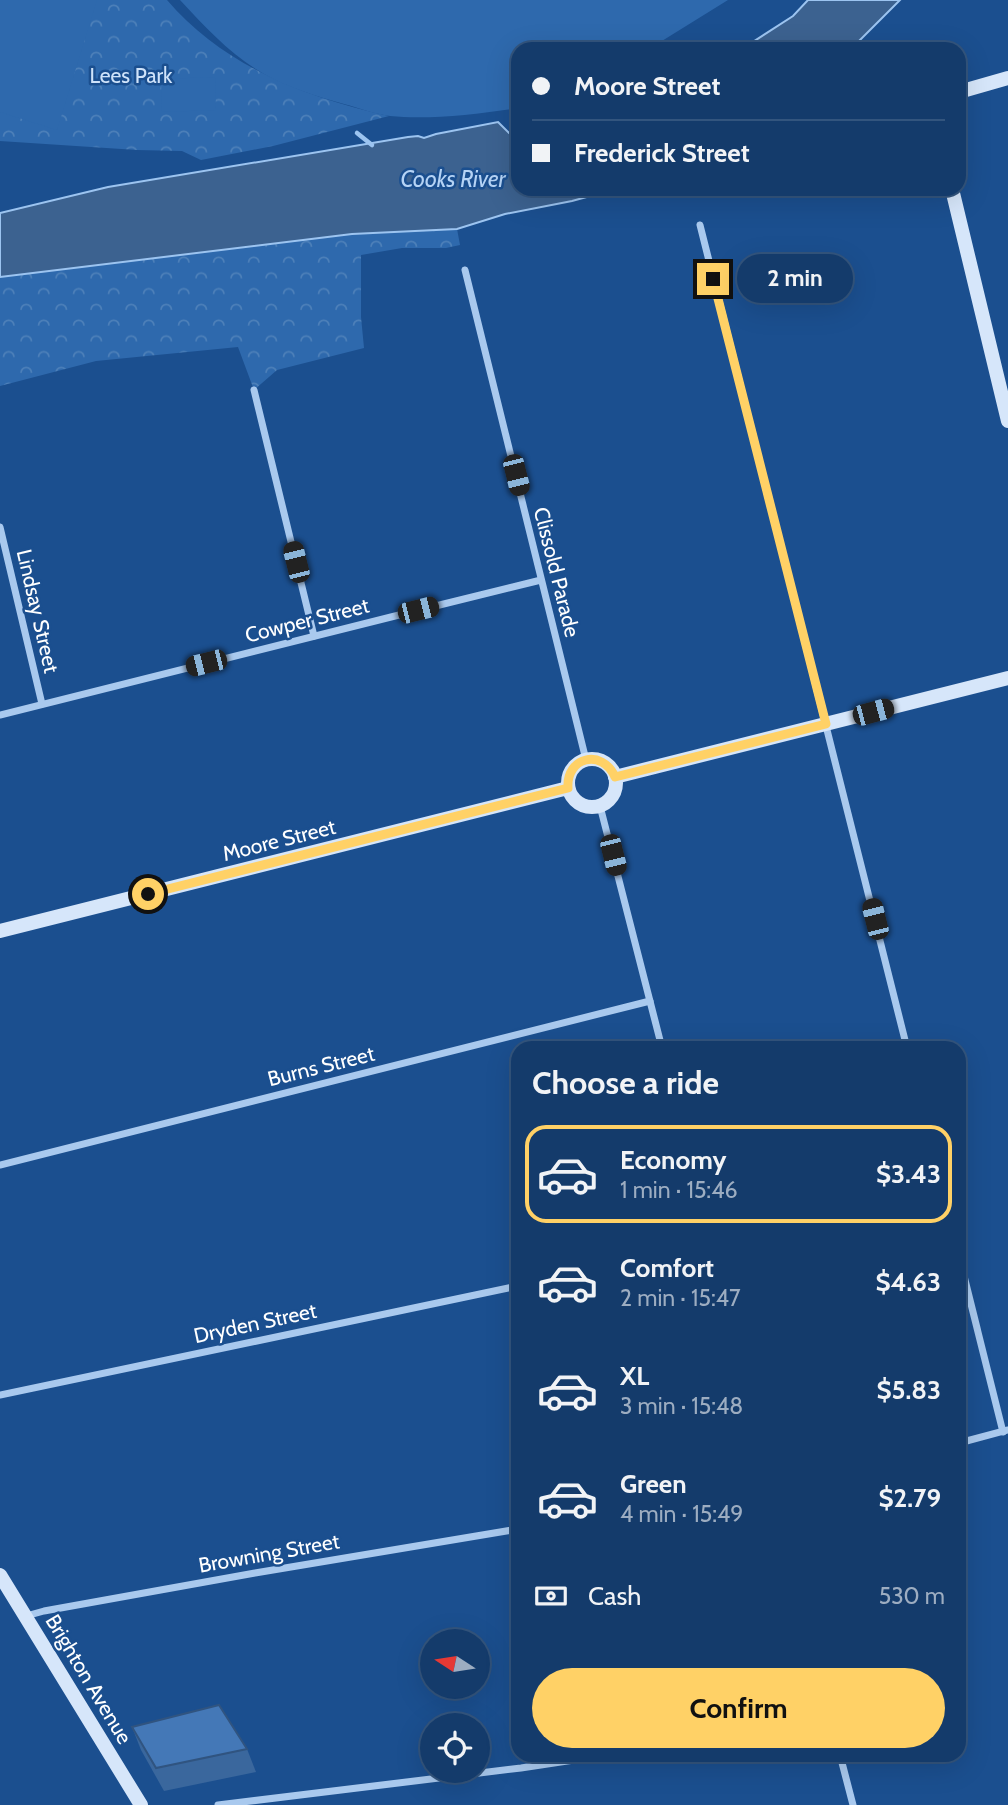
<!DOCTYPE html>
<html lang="en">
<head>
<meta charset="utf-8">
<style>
  :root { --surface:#143b6b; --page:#214673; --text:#f1f3f6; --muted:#9dadc1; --line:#33557e; --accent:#ffd166 }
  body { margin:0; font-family:Cabin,sans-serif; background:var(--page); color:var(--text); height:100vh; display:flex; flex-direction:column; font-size:26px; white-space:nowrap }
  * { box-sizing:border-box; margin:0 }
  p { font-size:23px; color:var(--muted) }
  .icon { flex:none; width:38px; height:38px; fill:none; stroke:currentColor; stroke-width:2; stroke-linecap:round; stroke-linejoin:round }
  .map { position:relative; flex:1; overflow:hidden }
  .panel { position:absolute; left:511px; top:1041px; width:455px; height:721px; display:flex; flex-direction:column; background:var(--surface); border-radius:21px; box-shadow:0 7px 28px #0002,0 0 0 2px var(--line) }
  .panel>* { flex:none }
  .banner { position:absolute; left:511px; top:42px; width:455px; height:154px; border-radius:21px; box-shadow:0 7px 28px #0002,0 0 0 2px var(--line); display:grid; align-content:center; height:154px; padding:0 21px; background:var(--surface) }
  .needle { width:46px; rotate:282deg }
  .fabs { position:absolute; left:420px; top:1629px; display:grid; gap:14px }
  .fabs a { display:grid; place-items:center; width:70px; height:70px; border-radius:50%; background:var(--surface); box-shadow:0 7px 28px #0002,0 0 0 2px var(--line); font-size:35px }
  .end { position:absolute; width:32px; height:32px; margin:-16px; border:9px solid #ffd166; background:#111; box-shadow:0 0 0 4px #111 }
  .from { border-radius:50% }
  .bubble { position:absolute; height:49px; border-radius:24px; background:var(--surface); box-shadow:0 7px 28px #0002,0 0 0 2px var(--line); font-size:23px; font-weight:800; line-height:49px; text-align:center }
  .car { position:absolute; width:21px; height:42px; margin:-21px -10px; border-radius:9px; box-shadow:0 0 5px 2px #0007; background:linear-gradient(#222 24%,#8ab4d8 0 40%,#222 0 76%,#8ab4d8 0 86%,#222 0) }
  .banner b { display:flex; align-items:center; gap:24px; height:66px; font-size:26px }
  .banner b+b { border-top:2px solid var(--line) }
  .banner i { width:18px; height:18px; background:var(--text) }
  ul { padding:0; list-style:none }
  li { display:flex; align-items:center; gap:21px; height:98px; margin:0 14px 10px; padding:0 7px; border:4px solid transparent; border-radius:21px }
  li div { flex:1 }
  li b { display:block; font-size:26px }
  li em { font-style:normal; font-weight:800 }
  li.selected { border-color:var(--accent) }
  li>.icon { width:63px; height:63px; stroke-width:1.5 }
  h2 { padding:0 21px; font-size:32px; line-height:84px }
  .pay { display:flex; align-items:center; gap:18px; height:77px; padding:0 21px; font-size:26px }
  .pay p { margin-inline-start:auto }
  .action { display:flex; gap:14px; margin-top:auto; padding:14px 21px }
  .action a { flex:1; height:80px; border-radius:42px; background:var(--accent); color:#111; font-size:28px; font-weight:800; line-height:80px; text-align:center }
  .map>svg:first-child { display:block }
</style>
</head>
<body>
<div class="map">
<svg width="1008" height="1805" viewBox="0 0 1008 1805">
  <defs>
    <pattern id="park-crowns" width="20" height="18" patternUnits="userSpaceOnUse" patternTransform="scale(1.75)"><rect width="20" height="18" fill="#2e69ad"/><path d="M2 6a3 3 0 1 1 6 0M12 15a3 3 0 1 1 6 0" fill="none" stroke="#4d80b9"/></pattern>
  </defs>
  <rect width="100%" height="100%" fill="#1b4f8f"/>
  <g fill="url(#park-crowns)">
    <path d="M 0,0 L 167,0 C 223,66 307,98 389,116 L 273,146 L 201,160 L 182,151 L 137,150 L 0,141 Z"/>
    <path d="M 457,229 L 460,245 L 446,248 L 402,248 L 361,255 L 361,317 L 364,348 L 277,370 L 254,390 L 238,347 L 96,361 L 0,386 L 0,277 L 352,234 Z"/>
  </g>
  <g fill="#2e69ad">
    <path d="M 0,0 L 97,0 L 57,130 L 0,112 Z"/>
    <path d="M 180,0 L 728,0 L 649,49 L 518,49 L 518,108 C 479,114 429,120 390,116 C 374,114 359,108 344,104 C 316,96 289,88 264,74 C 232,56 205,27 180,0 Z"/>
    <path d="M 215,77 L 216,110 L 162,112 L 161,79 Z"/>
  </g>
  <g fill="#3c6290" stroke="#9cc4f0" stroke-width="2">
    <path d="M 808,0 L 900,0 L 851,49 L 742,49 L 793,16 Z"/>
    <path d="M 498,122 L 509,133 L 518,132 L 518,189 L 616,189 L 572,201 L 505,214 L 457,229 L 352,234 L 0,277 L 0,213 L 108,187 L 408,137 L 418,136 L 424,138 L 436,134 Z"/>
  </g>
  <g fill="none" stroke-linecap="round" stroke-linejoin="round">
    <path stroke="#9cc4f0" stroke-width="4.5" d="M 357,133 L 372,145"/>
    <g stroke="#a9c9ee" stroke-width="7">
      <path d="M 700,225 L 907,1048"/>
      <path d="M 465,270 L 586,760"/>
      <path d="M 254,390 L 314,636"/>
      <path d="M 0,527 L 42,704"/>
      <path d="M 0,715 L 391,617 L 541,580"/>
      <path d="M 600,806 L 662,1048"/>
      <path d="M 0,1165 L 650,1001"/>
      <path d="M 959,1256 L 1003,1432"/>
      <path d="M 0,1395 L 518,1286"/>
      <path d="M 959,1443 L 1008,1430"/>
      <path d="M 26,1616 L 44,1611 L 255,1573 L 518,1529"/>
      <path d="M 840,1755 L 853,1805"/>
      <path d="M 218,1805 L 521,1768 L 607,1755"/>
    </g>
    <g stroke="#d6e6fa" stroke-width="14">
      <path d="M 959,92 L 1008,78"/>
      <path d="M 952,189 L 1008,421"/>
      <circle cx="592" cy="783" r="24"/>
      <path d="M 615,777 L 1008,678"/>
      <path d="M 0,931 L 568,788"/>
      <path d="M 0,1575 L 141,1805"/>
    </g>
  </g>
  <path fill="#3a679d" d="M 132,1727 L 247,1749 L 256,1772 L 164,1791 L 141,1750 Z"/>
  <path fill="#4478b7" stroke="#305480" stroke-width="2" d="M 219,1705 L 247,1749 L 156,1768 L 132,1727 Z"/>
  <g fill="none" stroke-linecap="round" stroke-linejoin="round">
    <path stroke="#ffd166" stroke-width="9" d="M 148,894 L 568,788 C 566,757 602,748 615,777 L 826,724 L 713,279"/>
  </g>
  <g text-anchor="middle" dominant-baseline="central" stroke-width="5" stroke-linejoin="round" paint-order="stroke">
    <g font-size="21" fill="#cfe3fa" stroke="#1b4f8f">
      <text x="131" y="75">Lees Park</text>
    </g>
    <g font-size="21" fill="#fff" stroke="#1b4f8f">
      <text transform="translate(557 572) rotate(76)">Clissold Parade</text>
      <text transform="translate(38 611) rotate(77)">Lindsay Street</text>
      <text transform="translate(307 620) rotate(-14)">Cowper Street</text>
      <text transform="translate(279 840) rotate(-14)">Moore Street</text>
      <text transform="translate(321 1066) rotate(-14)">Burns Street</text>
      <text transform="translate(255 1323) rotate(-12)">Dryden Street</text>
      <text transform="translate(269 1553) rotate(-10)">Browning Street</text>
      <text transform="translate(89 1679) rotate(59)">Brighton Avenue</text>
    </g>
    <g font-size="23" font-style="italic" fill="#b5d3f5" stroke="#1b4f8f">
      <text x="453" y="179">Cooks River</text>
    </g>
  </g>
</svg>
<div class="fabs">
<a><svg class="needle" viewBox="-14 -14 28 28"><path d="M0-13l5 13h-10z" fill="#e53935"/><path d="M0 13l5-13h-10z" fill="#9dadc1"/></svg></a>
<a><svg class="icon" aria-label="locate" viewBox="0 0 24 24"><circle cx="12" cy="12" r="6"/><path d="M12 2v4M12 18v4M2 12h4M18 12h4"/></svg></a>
</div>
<i class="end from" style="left:148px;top:894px"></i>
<i class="end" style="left:713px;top:279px"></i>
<div class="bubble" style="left:737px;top:254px;width:116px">2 min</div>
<i class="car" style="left:516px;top:475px;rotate:166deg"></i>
<i class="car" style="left:296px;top:562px;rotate:346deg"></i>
<i class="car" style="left:418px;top:610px;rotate:76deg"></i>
<i class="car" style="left:206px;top:663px;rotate:256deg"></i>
<i class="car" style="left:873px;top:712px;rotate:75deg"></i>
<i class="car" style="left:613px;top:855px;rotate:166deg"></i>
<i class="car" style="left:875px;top:919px;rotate:346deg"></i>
<div class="banner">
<b><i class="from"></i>Moore Street</b>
<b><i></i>Frederick Street</b>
</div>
<section class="panel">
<h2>Choose a ride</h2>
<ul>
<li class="selected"><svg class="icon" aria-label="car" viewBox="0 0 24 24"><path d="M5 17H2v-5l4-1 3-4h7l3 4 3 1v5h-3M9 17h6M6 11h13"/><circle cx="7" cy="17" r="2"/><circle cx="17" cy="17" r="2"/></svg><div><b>Economy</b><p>1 min · 15:46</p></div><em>$3.43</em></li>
<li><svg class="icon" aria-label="car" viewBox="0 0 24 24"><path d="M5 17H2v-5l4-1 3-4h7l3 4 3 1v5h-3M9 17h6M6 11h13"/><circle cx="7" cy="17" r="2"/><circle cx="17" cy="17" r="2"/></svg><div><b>Comfort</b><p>2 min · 15:47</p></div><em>$4.63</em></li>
<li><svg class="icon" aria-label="car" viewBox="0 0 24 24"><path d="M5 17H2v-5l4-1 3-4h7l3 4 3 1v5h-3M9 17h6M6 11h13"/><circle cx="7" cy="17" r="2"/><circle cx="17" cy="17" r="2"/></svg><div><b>XL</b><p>3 min · 15:48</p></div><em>$5.83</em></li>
<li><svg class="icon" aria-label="car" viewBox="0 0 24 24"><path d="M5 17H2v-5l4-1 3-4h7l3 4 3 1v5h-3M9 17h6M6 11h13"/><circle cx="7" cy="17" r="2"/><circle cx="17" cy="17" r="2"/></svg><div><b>Green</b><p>4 min · 15:49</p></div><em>$2.79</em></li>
</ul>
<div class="pay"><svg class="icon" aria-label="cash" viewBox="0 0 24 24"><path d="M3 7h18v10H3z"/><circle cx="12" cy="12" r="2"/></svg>Cash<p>530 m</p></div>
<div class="action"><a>Confirm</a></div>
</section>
</div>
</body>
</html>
